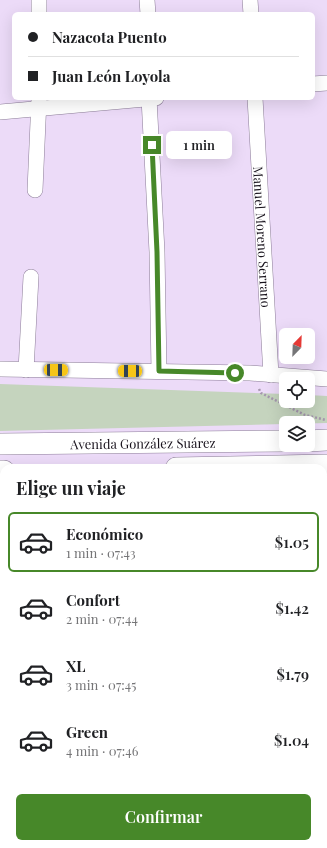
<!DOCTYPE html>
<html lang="es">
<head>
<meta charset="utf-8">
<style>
  :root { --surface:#fff; --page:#f2f2f2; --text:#202124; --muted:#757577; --line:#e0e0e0; --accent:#478829 }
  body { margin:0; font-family:"Playfair Display",serif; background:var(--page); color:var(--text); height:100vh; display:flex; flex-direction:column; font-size:15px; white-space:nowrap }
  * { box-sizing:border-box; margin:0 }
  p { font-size:13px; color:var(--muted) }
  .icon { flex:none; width:22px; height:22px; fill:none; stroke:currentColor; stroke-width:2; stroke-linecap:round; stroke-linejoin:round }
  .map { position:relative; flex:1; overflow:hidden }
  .details { position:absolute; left:0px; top:464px; width:327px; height:384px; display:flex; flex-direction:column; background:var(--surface); border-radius:12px 12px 0 0; box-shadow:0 4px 16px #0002 }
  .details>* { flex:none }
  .hud { position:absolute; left:12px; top:12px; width:303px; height:88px; border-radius:6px; box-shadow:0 4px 16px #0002; display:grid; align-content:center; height:88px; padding:0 16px; background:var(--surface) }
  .needle { width:26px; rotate:23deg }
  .tools { position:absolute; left:279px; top:328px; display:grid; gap:8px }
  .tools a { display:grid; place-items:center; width:36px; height:36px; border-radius:6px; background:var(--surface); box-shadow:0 4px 16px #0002; font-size:20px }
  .end { position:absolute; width:18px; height:18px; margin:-9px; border:5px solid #478829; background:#fff; box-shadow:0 0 0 2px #fff }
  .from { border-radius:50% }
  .bubble { position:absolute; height:28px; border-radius:6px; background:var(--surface); box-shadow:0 4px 16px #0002; font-size:13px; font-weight:600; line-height:28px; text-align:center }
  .car { position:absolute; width:12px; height:24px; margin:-12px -6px; border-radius:5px; box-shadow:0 0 3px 1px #0007; background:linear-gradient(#f5c518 24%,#345 0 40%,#f5c518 0 76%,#345 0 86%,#f5c518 0) }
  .hud b { display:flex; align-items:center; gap:14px; height:38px; font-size:15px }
  .hud b+b { border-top:1px solid var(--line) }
  .hud i { width:10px; height:10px; background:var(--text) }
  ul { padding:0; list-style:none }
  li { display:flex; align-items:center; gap:12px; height:60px; margin:0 8px 6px; padding:0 8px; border:2px solid transparent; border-radius:6px }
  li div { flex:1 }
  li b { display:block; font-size:15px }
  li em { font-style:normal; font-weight:600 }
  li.active { border-color:var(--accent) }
  li>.icon { width:36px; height:36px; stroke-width:1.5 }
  h2 { padding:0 16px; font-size:18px; line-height:48px }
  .cta { display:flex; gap:8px; margin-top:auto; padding:8px 16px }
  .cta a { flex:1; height:46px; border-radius:6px; background:var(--accent); color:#fff; font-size:16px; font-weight:600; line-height:46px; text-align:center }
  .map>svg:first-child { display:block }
</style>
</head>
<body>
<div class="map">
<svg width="327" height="848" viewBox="0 0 327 848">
  <rect width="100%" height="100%" fill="#ecdbf8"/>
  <g fill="#c5d4be">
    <path d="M 0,384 L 286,394 L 286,401 L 308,401 L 308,395 L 327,396 L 327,423 L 0,431 Z"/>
    <rect x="0" y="740" width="4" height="67"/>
    <path d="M 323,768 L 327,769 L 327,828 L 323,827 Z"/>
  </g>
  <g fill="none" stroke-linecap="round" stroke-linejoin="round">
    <defs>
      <g id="minor">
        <path d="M 147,0 L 148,14"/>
        <path d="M 250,0 L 251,14"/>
        <path d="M 39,14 L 39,0"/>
        <path d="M 313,84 L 327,83"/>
        <path d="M 149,98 L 157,252 L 159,371"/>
        <path id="s1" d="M 255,98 L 271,375"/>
        <path d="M 0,112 L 156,98"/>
        <path d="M 35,190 L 39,99"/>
        <path d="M 0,369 L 250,373 L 327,379"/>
        <path d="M 26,370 L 31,277"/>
        <path d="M 0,505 L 4,505"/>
        <path d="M 323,511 L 327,545"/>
        <path d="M 0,726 L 4,726"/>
        <path d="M 323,761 L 327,762"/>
        <path d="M 0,820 L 4,820"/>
        <path d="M 323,842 L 324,848"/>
        <path d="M 131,848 L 131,844"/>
      </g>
      <g id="secondary">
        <path d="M 308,441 L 327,440"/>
        <path id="s2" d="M 0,444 L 286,441"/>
        <path d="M 176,468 L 327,465"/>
        <path d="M 0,471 L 4,471"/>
      </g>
    </defs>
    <use href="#minor" stroke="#8c7d98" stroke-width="16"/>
    <use href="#secondary" stroke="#8c7d98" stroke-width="22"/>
    <path stroke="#a597ae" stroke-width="2.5" stroke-dasharray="2 2" stroke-linecap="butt" d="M 259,389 L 261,393 L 305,415 L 326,420"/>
    <use href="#minor" stroke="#fff" stroke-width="15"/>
    <use href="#secondary" stroke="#fff" stroke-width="21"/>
  </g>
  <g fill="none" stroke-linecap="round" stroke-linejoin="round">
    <path stroke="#478829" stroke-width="5" d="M 152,145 L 157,252 L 159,371 L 235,373"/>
  </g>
  <g text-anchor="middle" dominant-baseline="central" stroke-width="3" stroke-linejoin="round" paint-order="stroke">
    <g font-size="13" fill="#18121c" stroke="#f5ebfd">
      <text stroke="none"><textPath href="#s1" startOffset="139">Manuel Moreno Serrano</textPath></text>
      <text stroke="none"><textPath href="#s2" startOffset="143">Avenida González Suárez</textPath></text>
    </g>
  </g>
</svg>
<div class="tools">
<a><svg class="needle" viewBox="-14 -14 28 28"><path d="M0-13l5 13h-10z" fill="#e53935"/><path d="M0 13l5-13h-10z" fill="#757577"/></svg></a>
<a><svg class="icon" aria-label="locate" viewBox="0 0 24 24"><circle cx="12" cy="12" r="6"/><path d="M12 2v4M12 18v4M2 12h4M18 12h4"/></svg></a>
<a><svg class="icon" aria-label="layers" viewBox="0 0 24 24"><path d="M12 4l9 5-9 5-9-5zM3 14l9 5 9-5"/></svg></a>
</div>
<i class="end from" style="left:235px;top:373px"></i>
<i class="end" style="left:152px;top:145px"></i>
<div class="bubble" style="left:166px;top:131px;width:66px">1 min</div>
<i class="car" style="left:56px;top:370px;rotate:91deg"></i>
<i class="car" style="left:130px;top:371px;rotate:271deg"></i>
<div class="hud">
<b><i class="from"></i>Nazacota Puento</b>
<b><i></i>Juan León Loyola</b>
</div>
<section class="details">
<h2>Elige un viaje</h2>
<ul>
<li class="active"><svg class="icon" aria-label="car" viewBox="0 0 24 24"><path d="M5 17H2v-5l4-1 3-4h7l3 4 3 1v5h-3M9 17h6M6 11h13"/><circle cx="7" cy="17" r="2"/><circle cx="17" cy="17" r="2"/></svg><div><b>Económico</b><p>1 min · 07:43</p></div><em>$1.05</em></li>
<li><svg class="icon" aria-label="car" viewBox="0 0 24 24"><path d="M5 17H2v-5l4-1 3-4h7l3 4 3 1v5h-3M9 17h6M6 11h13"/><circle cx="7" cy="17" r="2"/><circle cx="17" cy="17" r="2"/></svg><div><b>Confort</b><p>2 min · 07:44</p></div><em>$1.42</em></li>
<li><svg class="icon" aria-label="car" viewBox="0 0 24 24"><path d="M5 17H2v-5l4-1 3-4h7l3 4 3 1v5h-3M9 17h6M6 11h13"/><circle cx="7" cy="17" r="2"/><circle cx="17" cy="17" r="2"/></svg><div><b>XL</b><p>3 min · 07:45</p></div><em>$1.79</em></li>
<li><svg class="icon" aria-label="car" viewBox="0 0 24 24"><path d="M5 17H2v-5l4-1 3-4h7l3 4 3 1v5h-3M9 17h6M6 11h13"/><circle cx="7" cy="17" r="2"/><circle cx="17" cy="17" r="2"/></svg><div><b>Green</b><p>4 min · 07:46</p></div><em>$1.04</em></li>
</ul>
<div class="cta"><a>Confirmar</a></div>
</section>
</div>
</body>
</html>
